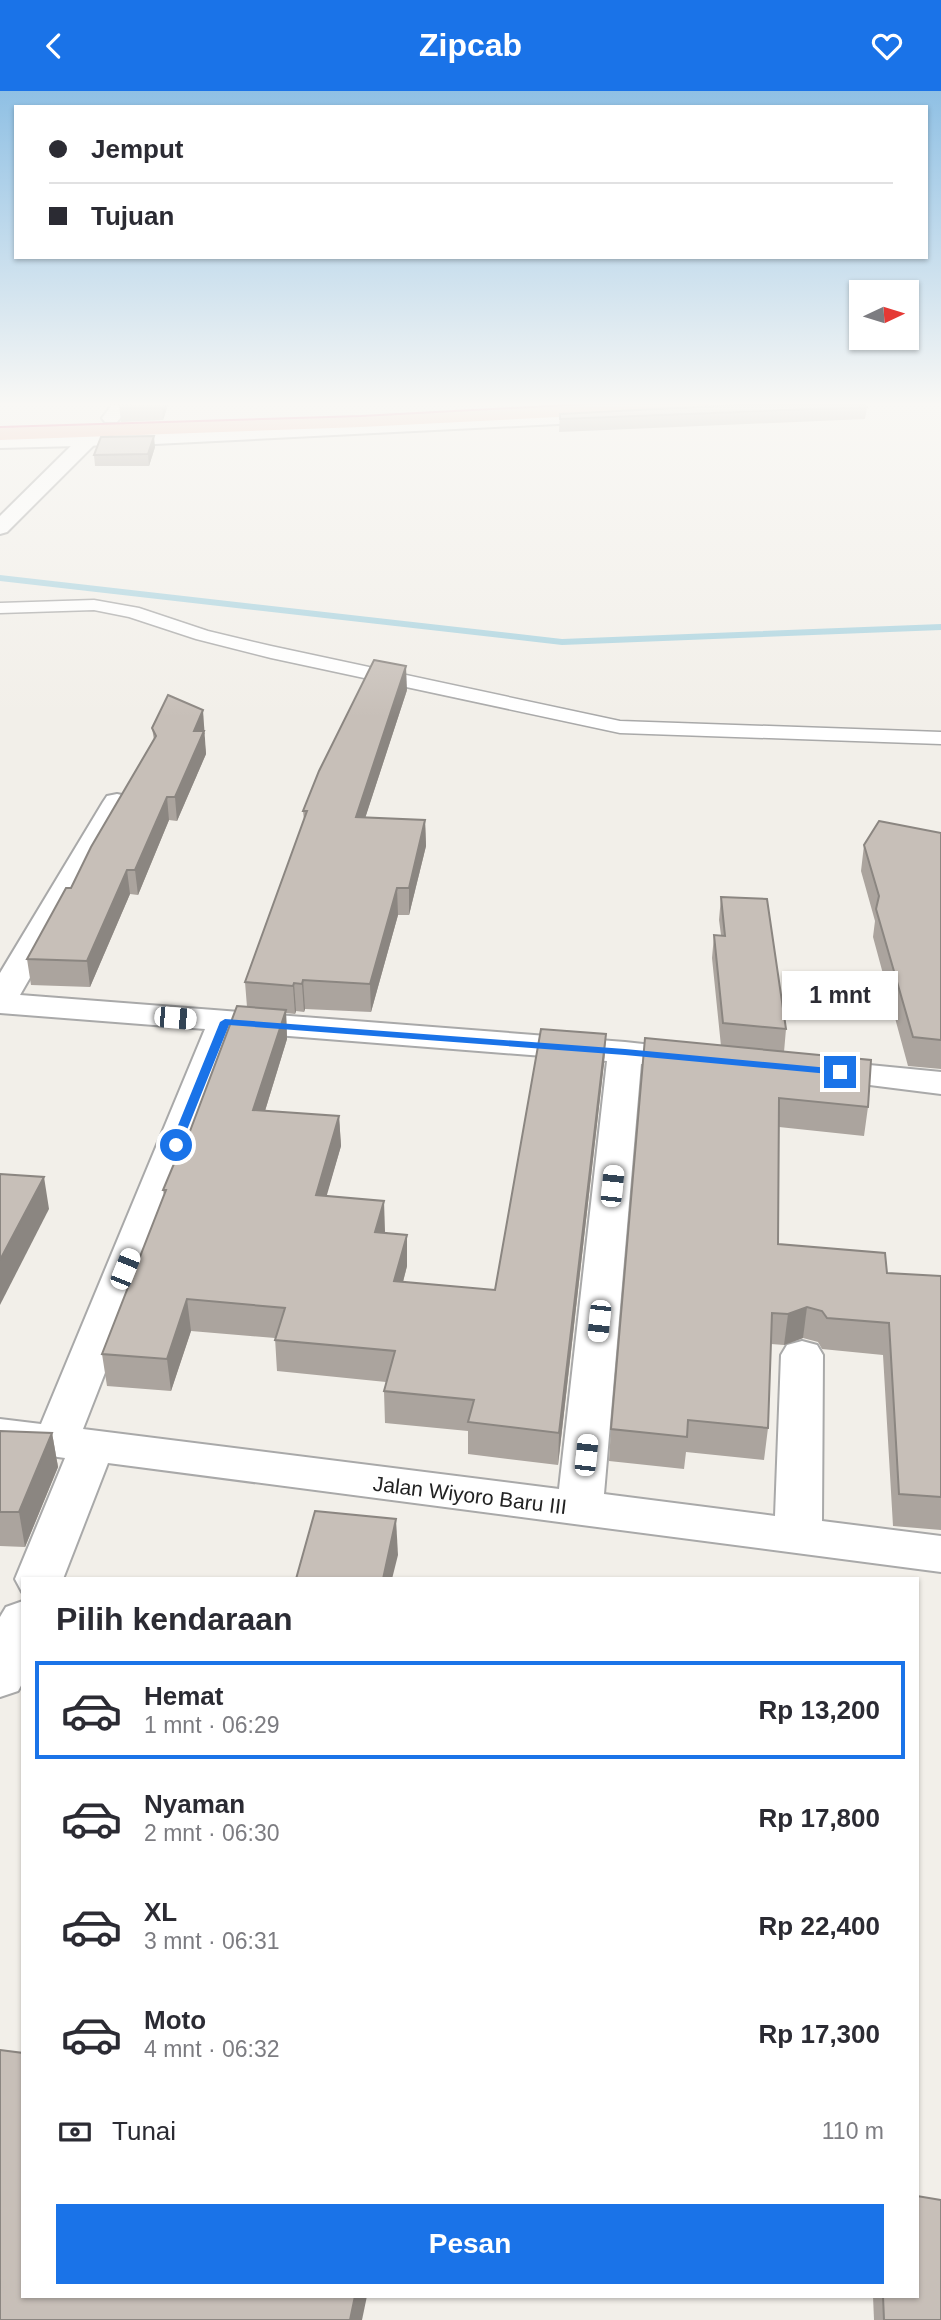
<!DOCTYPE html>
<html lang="id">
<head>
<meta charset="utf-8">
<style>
  :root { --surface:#fff; --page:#f7f7f7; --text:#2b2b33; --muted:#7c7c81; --line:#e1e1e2; --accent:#1a73e8 }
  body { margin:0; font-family:Helvetica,sans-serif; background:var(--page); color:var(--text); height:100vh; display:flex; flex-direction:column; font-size:26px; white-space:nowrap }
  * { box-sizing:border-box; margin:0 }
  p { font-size:23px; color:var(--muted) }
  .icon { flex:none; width:38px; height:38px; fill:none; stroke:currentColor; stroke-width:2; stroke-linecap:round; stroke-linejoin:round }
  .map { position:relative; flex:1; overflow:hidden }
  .details { position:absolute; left:21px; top:1486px; width:898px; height:721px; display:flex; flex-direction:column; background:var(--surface); border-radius:0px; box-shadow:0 2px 5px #0004 }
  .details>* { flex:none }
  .top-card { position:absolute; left:14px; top:14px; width:914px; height:154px; border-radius:0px; box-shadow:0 2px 5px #0004; display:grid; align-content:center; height:154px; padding:0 35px; background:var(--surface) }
  .needle { width:46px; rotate:86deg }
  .buttons { position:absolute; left:849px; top:189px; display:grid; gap:14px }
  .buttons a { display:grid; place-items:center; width:70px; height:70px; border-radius:0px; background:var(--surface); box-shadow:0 2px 5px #0004; font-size:35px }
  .end { position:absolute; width:32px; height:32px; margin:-16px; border:9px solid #1a73e8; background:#fff; box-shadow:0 0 0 4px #fff }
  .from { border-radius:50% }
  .bubble { position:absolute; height:49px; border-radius:0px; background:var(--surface); box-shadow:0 2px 5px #0004; font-size:23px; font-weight:700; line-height:49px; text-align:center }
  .car { position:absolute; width:21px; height:42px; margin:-21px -10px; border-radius:9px; box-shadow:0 0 5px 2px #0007; background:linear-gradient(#fff 24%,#345 0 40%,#fff 0 76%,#345 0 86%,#fff 0) }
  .top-card b { display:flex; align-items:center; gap:24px; height:66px; font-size:26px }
  .top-card b+b { border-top:2px solid var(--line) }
  .top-card i { width:18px; height:18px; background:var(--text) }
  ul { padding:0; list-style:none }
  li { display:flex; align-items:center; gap:21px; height:98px; margin:0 14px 10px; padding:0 21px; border:4px solid transparent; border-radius:0px }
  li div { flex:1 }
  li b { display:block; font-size:26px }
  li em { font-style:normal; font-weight:700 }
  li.on { border-color:var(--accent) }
  li>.icon { width:63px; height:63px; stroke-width:1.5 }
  h2 { padding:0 35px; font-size:32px; line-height:84px }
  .pay { display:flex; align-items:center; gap:18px; height:77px; padding:0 35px; font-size:26px }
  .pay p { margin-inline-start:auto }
  .primary-button { display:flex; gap:14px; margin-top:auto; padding:14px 35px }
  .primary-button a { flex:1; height:80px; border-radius:0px; background:var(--accent); color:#fff; font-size:28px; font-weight:700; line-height:80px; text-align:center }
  header { display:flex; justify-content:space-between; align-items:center; height:91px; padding:0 35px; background:var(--accent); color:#fff; font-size:32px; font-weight:700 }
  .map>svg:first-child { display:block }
</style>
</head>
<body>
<header><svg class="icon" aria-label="back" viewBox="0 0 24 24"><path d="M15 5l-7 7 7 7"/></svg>Zipcab<svg class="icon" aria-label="heart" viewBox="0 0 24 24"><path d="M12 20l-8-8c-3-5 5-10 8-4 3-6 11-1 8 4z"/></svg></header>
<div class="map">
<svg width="941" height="2229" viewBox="0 0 941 2229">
  <rect width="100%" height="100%" fill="#f2efe9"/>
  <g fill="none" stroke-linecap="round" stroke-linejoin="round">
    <path fill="#aad3df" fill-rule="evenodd" d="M 0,484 L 562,548 L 941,533 L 941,539 L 562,554 L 0,490 Z"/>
    <defs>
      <path id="service" d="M 94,509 L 139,517 L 208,540 L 271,555 L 620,630 L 941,641 L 941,653 L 620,642 L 271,567 L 196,548 L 129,526 L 94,519 L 0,522 L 0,512 Z"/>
      <g id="minor">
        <path d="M 112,314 L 131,314 L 117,331 L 105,331 L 102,327 Z"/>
        <path d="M 87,344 L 94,346 L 96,350 L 94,354 L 7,441 L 0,443 L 0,425 L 80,346 Z"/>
        <path d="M 117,703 L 127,705 L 131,711 L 20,904 L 625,951 L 707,960 L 712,967 L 707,974 L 695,977 L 641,973 L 604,1403 L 775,1425 L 781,1264 L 787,1254 L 802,1250 L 817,1254 L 823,1264 L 822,1430 L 941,1445 L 941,1481 L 108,1372 L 63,1488 L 23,1488 L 22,1501 L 15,1488 L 65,1367 L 0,1358 L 0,1328 L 41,1333 L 205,938 L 0,922 L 0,882 L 103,711 L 107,705 ZM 238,941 L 607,970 L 559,1398 L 83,1338 Z"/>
        <path d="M 818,969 L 941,981 L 941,1003 L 806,986 L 801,979 L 806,972 Z"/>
        <path d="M 23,1510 L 23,1591 L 18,1600 L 0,1606 L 0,1526 L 6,1516 Z"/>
      </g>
      <path id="tertiary" d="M 611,321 L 617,322 L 620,326 L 617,330 L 155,353 L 0,357 L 0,345 L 155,341 Z"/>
      <path id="trunk" d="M 586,314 L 707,314 L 698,319 L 361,336 L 0,349 L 0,337 L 361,326 Z"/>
    </defs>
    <use href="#service" stroke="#a9a9a9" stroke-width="3"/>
    <use href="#minor" stroke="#a9a9a9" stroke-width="4"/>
    <use href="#tertiary" stroke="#a9a9a9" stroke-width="4"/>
    <use href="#trunk" stroke="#dc2a67" stroke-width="4"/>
    <use href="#service" fill="#fff" fill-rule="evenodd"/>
    <use href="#minor" fill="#fff" fill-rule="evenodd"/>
    <use href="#tertiary" fill="#fff" fill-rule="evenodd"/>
    <use href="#trunk" fill="#f2b4a3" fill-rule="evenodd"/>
  </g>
  <g fill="#aba49e">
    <path d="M 119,314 L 168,314 L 163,329 L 121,331 Z"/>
    <path d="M 867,316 L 865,328 L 559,341 L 560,323 Z"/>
    <path d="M 155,356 L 149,375 L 95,375 L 94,364 Z"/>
    <path d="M 407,599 L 365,727 L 425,729 L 426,755 L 409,824 L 398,824 L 371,921 L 305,918 L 304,921 L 296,920 L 295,923 L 286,922 L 287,948 L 265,1020 L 339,1025 L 341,1055 L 326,1105 L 385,1140 L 384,1142 L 407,1175 L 403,1191 L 495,1199 L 606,943 L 604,972 L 558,1374 L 468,1363 L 468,1340 L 385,1332 L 384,1300 L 386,1291 L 277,1280 L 275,1247 L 191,1240 L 171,1300 L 107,1295 L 102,1263 L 164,1104 L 163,1099 L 247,916 L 245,891 L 304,729 L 303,720 Z"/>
    <path d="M 152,637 L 205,642 L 204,644 L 206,663 L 177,730 L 169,729 L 138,804 L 130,803 L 90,896 L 31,894 L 27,868 L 71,797 L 154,649 Z"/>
    <path d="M 941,742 L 941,978 L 908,975 L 873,846 L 875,830 L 861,780 L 864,754 Z"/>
    <path d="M 721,806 L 786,938 L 784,961 L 868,1016 L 864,1045 L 779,1036 L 778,1153 L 887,1182 L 941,1185 L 941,1439 L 893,1435 L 883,1264 L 822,1258 L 818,1251 L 803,1247 L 784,1254 L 771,1253 L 768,1337 L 764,1369 L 686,1361 L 684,1378 L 609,1370 L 611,1338 L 721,955 L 712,867 L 714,844 L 721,844 L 719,829 Z"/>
    <path d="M 0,1340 L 52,1342 L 58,1376 L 25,1456 L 0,1455 Z"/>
    <path d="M 873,2205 L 917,2205 L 941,2229 L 874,2229 Z"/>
  </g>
  <g fill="#8b8681">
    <path d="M 162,314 L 168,314 L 163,329 Z"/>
    <path d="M 154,345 L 155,356 L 149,375 L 148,363 Z"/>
    <path d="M 406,575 L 407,599 L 357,752 L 356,726 Z"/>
    <path d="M 203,619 L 206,663 L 177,730 L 175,706 L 194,640 Z"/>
    <path d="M 167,706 L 169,729 L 138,804 L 135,779 Z"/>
    <path d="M 425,729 L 426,755 L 409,824 L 409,797 Z"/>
    <path d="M 127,779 L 130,803 L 90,896 L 87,870 Z"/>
    <path d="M 397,797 L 398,824 L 371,921 L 370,893 Z"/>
    <path d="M 303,889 L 305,918 L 304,921 L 302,893 Z"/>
    <path d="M 294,892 L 296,920 L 295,923 L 293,895 Z"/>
    <path d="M 286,919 L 287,948 L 256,1049 L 253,1019 Z"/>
    <path d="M 606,943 L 604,972 L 558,1374 L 559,1342 Z"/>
    <path d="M 339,1025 L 341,1055 L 318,1135 L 316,1104 Z"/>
    <path d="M 44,1086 L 49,1118 L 0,1214 L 0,1169 Z"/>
    <path d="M 384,1110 L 385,1140 L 376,1172 L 375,1141 Z"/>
    <path d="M 407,1144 L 407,1175 L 395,1221 L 394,1190 Z"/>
    <path d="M 187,1208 L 191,1240 L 171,1300 L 167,1268 Z"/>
    <path d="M 807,1216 L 803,1247 L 784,1254 L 788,1223 Z"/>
    <path d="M 52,1342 L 58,1376 L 25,1456 L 19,1421 Z"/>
    <path d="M 396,1428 L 398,1464 L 392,1488 L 383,1488 Z"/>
    <path d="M 355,2205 L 367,2205 L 362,2229 L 350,2229 Z"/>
  </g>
  <g fill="#c7bfb8" stroke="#8b8681" stroke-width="2">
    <path d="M 735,314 L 866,314 L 867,316 L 560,328 L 560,323 Z"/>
    <path d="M 154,345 L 148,363 L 94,364 L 101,346 Z"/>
    <path d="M 374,569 L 406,575 L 356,726 L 425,729 L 409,797 L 397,797 L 370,893 L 303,889 L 302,893 L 294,892 L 293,895 L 245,891 L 307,720 L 303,720 L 319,680 Z"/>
    <path d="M 168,604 L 203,619 L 194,640 L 204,640 L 175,706 L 167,706 L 135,779 L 127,779 L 87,870 L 27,868 L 66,797 L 71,797 L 91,756 L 156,645 L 152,637 Z"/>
    <path d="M 879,730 L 941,742 L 941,949 L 913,946 L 876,818 L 879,805 L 864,754 Z"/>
    <path d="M 721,806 L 767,808 L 786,938 L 723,932 L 714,844 L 725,845 Z"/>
    <path d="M 237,915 L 286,919 L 253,1019 L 339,1025 L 316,1104 L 384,1110 L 375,1141 L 407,1144 L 394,1190 L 495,1199 L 541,938 L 606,943 L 559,1342 L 468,1331 L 474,1309 L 384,1300 L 395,1260 L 275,1249 L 285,1217 L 187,1208 L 167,1268 L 102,1263 L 166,1099 L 163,1099 L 181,1056 L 184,1056 Z"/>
    <path d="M 645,947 L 871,969 L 868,1016 L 779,1007 L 778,1153 L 885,1162 L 887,1182 L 941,1185 L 941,1406 L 899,1403 L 889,1232 L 827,1227 L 822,1220 L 807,1216 L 788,1223 L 772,1222 L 768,1337 L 688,1329 L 687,1346 L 611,1338 Z"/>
    <path d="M 0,1083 L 44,1086 L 0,1169 Z"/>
    <path d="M 0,1340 L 52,1342 L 19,1421 L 0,1421 Z"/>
    <path d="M 315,1420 L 396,1428 L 383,1488 L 296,1488 Z"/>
    <path d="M 0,1959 L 23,1962 L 23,2205 L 355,2205 L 350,2229 L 0,2229 Z"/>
    <path d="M 917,2105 L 941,2109 L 941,2229 L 884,2229 L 883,2205 L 917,2205 Z"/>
  </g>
  <linearGradient id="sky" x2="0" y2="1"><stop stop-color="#8fc0e4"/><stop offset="0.5" stop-color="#f9f8f5"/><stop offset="1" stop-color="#f9f8f5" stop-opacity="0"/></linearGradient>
  <rect width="941" height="626" fill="url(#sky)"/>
  <path fill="#1a73e8" d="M 225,928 L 625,958 L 840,978 L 845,981 L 840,984 L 625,964 L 229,934 L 181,1054 L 172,1057 L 170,1054 L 220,931 Z"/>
  <g text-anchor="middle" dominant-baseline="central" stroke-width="5" stroke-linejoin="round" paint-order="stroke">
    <g font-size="21" fill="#222" stroke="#fff">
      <text transform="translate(470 1404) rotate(7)">Jalan Wiyoro Baru III</text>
    </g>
  </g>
</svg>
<div class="buttons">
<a><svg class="needle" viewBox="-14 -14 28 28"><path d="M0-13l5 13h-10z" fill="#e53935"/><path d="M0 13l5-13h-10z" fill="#7c7c81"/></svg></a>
</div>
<i class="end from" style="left:176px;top:1054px"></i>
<i class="end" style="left:840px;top:981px"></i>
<div class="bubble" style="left:782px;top:880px;width:116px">1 mnt</div>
<i class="car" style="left:175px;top:927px;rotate:95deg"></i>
<i class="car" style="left:612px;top:1095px;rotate:6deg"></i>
<i class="car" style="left:125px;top:1178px;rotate:22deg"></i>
<i class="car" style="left:599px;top:1230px;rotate:186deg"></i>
<i class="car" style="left:586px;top:1364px;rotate:6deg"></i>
<div class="top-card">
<b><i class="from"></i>Jemput</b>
<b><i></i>Tujuan</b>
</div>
<section class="details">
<h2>Pilih kendaraan</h2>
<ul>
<li class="on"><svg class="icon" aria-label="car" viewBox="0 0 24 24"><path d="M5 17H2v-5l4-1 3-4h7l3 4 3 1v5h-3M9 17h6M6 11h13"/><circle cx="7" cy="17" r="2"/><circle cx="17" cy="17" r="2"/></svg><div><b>Hemat</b><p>1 mnt · 06:29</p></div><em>Rp 13,200</em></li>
<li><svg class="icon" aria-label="car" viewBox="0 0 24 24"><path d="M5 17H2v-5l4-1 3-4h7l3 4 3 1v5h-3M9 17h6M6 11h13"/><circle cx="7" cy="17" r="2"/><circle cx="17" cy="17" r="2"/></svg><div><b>Nyaman</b><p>2 mnt · 06:30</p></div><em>Rp 17,800</em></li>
<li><svg class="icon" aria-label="car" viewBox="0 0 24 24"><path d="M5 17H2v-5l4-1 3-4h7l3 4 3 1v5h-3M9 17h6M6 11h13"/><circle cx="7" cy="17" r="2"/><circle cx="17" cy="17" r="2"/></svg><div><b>XL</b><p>3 mnt · 06:31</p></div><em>Rp 22,400</em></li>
<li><svg class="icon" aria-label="car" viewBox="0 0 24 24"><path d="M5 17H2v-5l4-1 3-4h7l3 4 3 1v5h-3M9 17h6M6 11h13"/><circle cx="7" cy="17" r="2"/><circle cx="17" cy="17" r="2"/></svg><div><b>Moto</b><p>4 mnt · 06:32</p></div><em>Rp 17,300</em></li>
</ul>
<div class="pay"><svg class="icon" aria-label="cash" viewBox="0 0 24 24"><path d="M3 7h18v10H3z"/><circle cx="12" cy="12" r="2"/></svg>Tunai<p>110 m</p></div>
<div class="primary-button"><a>Pesan</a></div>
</section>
</div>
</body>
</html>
